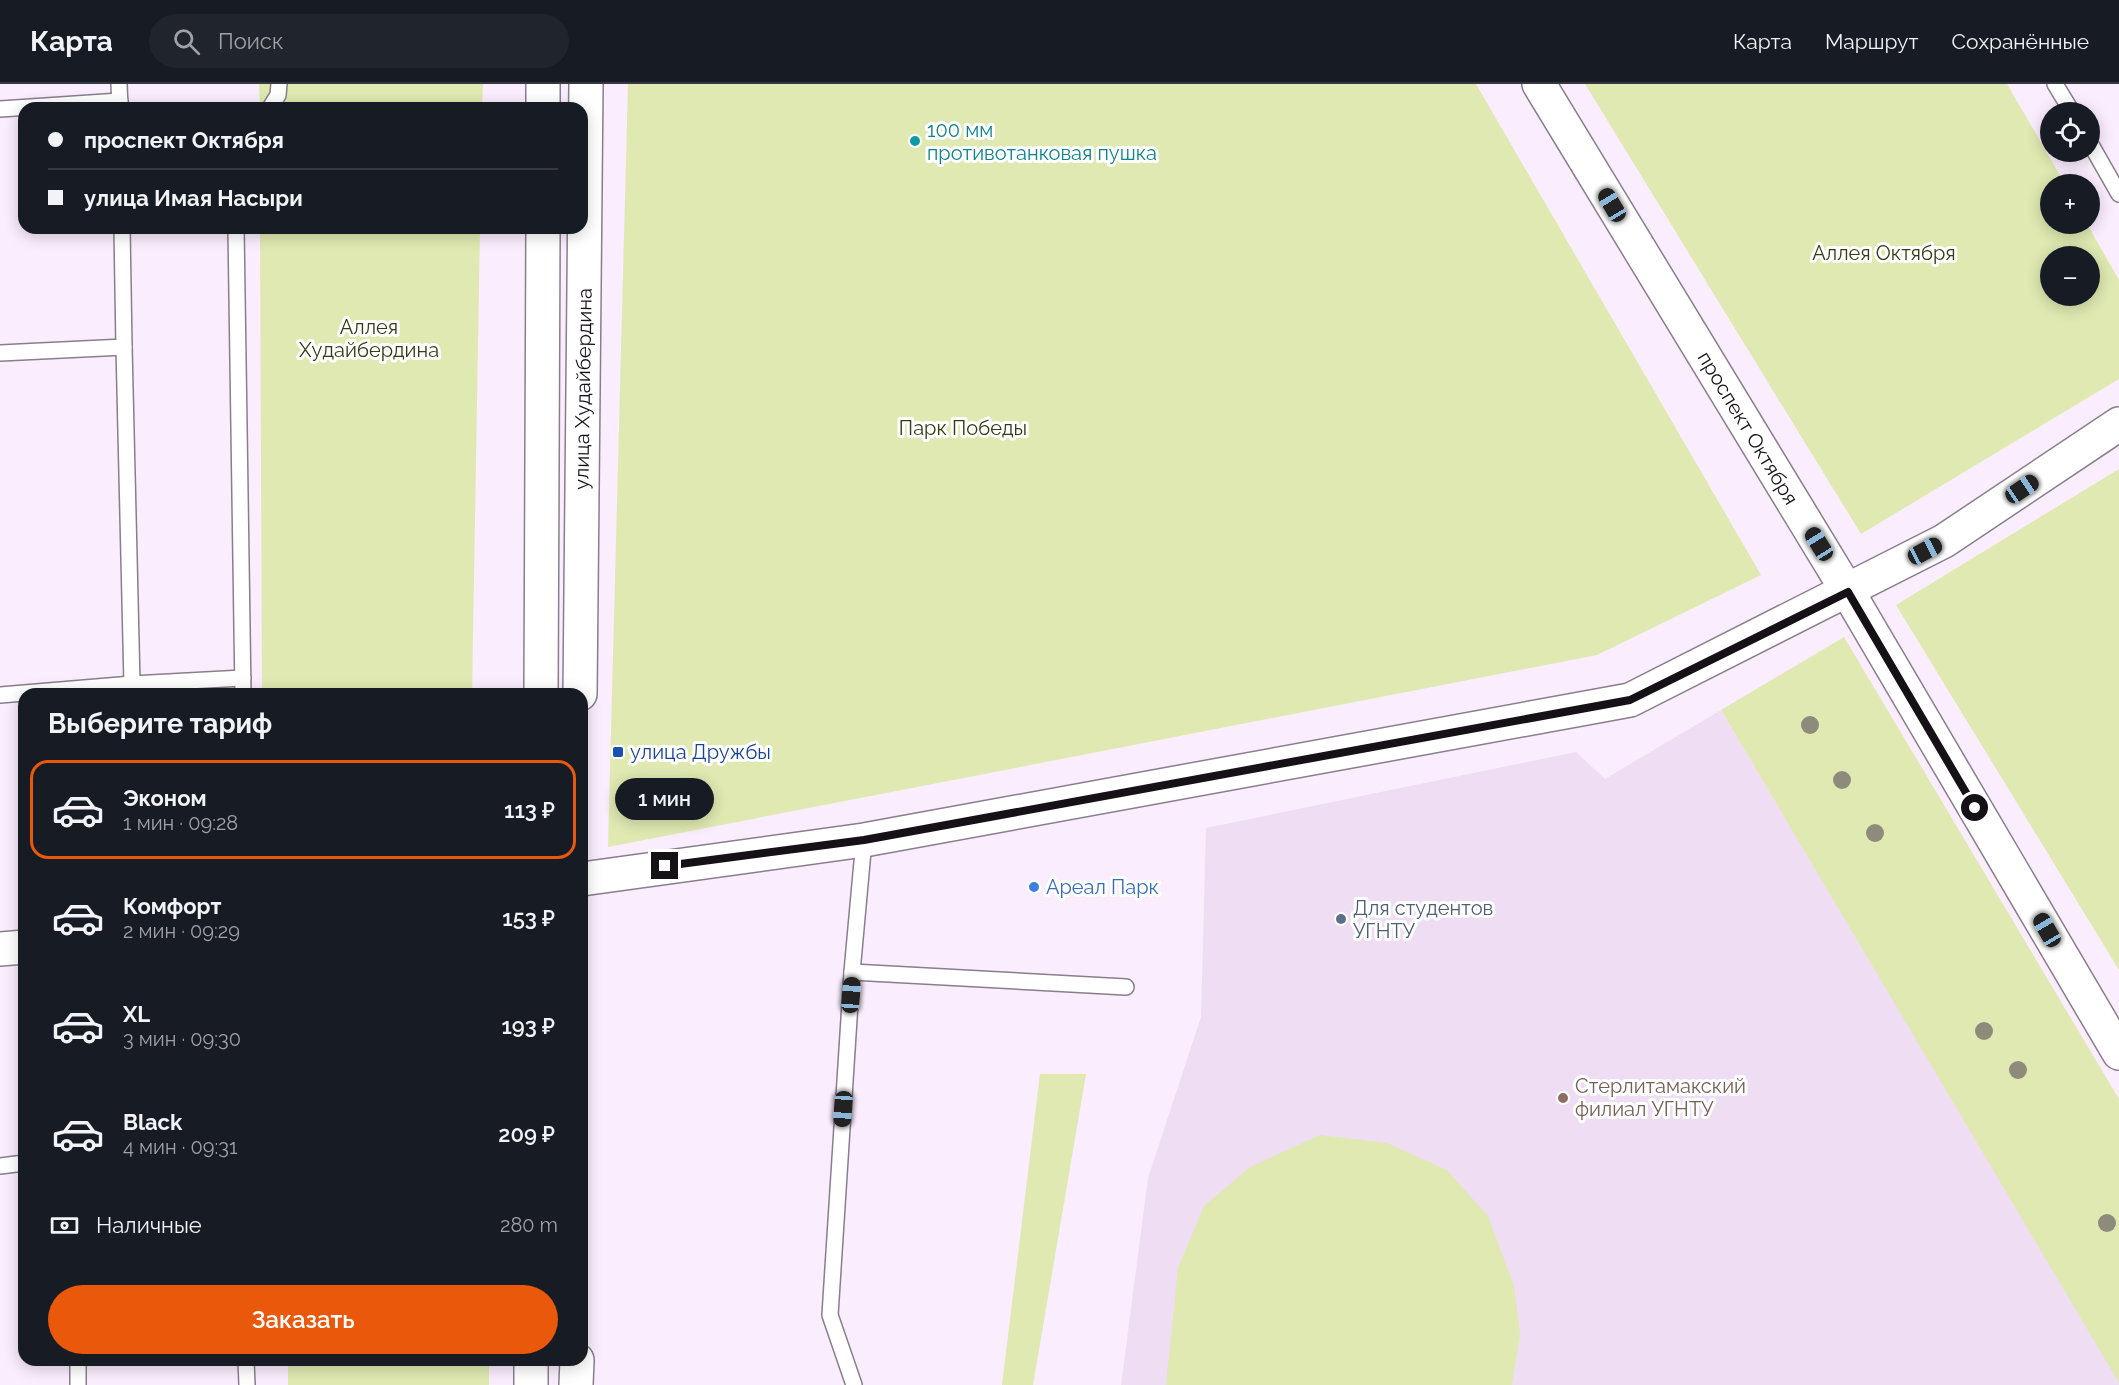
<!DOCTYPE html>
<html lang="ru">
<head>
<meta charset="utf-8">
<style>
  :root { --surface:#171b24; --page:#20242c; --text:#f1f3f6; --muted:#9ea1a6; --line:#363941; --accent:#ea580c }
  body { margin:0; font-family:Raleway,sans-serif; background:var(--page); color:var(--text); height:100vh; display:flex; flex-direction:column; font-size:22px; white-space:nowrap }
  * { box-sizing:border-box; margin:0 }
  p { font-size:20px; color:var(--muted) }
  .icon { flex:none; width:33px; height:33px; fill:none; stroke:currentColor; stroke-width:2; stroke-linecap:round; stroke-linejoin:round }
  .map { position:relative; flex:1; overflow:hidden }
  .sheet { position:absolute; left:18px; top:604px; width:570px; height:678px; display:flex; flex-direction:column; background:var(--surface); border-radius:18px; box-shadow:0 3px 15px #0003 }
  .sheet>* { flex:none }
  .banner { position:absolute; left:18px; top:18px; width:570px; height:132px; border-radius:18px; box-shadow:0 3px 15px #0003; display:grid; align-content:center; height:132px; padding:0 30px; background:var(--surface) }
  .buttons { position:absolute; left:2040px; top:18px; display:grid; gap:12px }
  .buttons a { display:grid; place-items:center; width:60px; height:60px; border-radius:50%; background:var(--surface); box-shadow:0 3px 15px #0003; font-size:30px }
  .end { position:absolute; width:27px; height:27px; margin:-14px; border:8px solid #151116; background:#fff; box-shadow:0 0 0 3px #fff }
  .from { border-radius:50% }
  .bubble { position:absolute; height:42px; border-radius:21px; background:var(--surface); box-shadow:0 3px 15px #0003; font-size:20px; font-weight:600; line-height:42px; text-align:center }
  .car { position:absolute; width:18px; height:36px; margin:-18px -9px; border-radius:8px; box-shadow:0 0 4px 2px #0007; background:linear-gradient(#222 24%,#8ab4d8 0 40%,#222 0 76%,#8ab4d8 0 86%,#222 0) }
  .banner b { display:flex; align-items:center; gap:21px; height:57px; font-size:22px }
  .banner b+b { border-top:2px solid var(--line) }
  .banner i { width:15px; height:15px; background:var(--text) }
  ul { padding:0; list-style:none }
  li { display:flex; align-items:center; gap:18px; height:99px; margin:0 12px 9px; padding:0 18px; border:3px solid transparent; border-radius:18px }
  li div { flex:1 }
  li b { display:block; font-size:22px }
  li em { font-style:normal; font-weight:600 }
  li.active { border-color:var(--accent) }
  li>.icon { width:54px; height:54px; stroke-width:1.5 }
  h2 { padding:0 30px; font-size:27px; line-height:72px }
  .pay { display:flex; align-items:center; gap:15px; height:66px; padding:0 30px; font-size:22px }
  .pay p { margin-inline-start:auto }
  .button { display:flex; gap:12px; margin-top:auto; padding:12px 30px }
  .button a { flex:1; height:69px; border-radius:36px; background:var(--accent); color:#fff; font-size:24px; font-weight:600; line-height:69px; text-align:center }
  header { display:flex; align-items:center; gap:36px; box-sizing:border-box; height:84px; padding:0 30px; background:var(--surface); border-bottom:2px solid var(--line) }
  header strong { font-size:28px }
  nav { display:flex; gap:33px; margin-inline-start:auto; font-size:21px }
  .search { width:420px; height:54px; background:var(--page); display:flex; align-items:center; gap:15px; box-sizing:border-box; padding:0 21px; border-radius:33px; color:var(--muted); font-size:22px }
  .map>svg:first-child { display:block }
</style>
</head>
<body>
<header>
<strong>Карта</strong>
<div class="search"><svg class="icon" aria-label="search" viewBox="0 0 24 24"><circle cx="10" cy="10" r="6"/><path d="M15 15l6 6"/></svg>Поиск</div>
<nav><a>Карта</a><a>Маршрут</a><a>Сохранённые</a></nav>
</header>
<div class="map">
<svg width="2119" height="1301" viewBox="0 0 2119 1301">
  <rect width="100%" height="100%" fill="#faedfd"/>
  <path fill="#efdef3" d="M 1721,626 L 2119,1297 L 2119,1301 L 1121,1301 L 1148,1094 L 1201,933 L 1206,744 L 1576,668 L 1605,695 Z"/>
  <g fill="#dfe9b1" fill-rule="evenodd">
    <path d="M 259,0 L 483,0 L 482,24 L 260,24 Z"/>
    <path d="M 628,0 L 1476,0 L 1761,491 L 1597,571 L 608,763 Z"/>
    <path d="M 1585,0 L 2007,0 L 2065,100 L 2050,100 L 2050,140 L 2087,140 L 2119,196 L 2119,295 L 1861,450 ZM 2090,172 L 2090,212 L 2050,212 L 2050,172 Z"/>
    <path d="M 260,144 L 480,144 L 472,610 L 262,610 Z"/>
    <path d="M 2119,385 L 2119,886 L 1896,521 Z"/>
    <path d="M 1844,553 L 2119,1015 L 2119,1299 L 1721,626 Z"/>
    <path d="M 1040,990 L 1086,990 L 1033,1301 L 1002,1301 Z"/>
    <path d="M 1320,1051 L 1387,1059 L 1447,1086 L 1488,1132 L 1514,1202 L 1520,1250 L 1512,1301 L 1166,1301 L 1178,1184 L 1204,1122 L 1250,1083 Z"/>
    <rect x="288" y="1277" width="201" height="24"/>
  </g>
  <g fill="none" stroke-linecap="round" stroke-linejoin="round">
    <defs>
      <g id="lane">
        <path d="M 119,0 L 120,24"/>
        <path d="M 2055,0 L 2072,28"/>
        <path d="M 270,24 L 278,11 L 279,0"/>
        <path d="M 0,25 L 120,17"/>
        <path d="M 2090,59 L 2119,110"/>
        <path d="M 236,144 L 243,610"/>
        <path d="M 124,263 L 132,600 L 243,594"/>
        <path d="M 0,269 L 124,263 L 122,144"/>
        <path d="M 0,611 L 132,600"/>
        <path d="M 852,888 L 1126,903"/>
        <path d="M 0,1082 L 24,1079"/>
        <path d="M 78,1276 L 78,1301"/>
        <path d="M 246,1276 L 247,1301"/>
        <path d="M 854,1301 L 830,1231 L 852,888 L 864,756"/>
      </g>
      <g id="secondary">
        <path d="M 1539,0 L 1848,508 L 2119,969"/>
        <path d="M 582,795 L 864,756 L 1630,616 L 1944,457 L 2119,340"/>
        <path d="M 0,865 L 24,863"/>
      </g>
      <g id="primary">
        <path d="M 543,24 L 543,0"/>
        <path d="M 541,610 L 543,144"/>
        <path d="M 580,610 L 586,0"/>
        <path d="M 531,1301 L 531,1276"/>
        <path d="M 576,1301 L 577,1276"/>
      </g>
    </defs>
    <use href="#lane" stroke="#897e8c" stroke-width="18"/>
    <use href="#secondary" stroke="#897e8c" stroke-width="36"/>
    <use href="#primary" stroke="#897e8c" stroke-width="36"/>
    <use href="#lane" stroke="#fff" stroke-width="15"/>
    <use href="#secondary" stroke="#fff" stroke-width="33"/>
    <use href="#primary" stroke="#fff" stroke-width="33"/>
  </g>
  <g fill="#8e8b7d">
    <circle cx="1810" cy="641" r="9"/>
    <circle cx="1842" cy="696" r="9"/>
    <circle cx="1875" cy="749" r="9"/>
    <circle cx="1984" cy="947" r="9"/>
    <circle cx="2018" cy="986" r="9"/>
    <circle cx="2107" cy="1139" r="9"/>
  </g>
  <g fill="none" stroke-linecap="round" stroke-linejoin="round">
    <path stroke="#151116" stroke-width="8" d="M 665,782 L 864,756 L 1630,616 L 1848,508 L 1975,724"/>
  </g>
  <circle fill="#0f9aa8" stroke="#fff" stroke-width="2" cx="915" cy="57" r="6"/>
  <rect fill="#1a4fb4" stroke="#fff" stroke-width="2" x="612" y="662" width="12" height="12" rx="3"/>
  <circle fill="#3f7fe0" stroke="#fff" stroke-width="2" cx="1034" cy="803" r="6"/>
  <circle fill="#5c6f8a" stroke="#fff" stroke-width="2" cx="1341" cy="835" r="6"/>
  <circle fill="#8d6e63" stroke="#fff" stroke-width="2" cx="1563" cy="1014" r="6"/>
  <g text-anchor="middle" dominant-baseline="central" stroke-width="6" stroke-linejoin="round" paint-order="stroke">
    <g font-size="20" fill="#0d838f" stroke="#fff" text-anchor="start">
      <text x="927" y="46">100 мм<tspan x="927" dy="23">противотанковая пушка</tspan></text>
    </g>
    <g font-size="20" fill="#363b15" stroke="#fff">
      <text x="1884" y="169">Аллея Октября</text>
      <text x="369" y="243">Аллея<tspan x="369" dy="23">Худайбердина</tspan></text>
      <text x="963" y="344">Парк Победы</text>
    </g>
    <g font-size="20" fill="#151116" stroke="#fff">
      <text transform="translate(583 305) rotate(-89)">улица Худайбердина</text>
      <text transform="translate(1748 344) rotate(59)">проспект Октября</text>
    </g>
    <g font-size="20" fill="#164399" stroke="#fff" text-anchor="start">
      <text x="630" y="668">улица Дружбы</text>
    </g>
    <g font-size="20" fill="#366cbe" stroke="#fff" text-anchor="start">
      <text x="1046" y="803">Ареал Парк</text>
    </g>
    <g font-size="20" fill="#4e5e75" stroke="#fff" text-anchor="start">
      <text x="1353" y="824">Для студентов<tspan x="1353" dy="23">УГНТУ</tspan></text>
    </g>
    <g font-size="20" fill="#785e54" stroke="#fff" text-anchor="start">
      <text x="1575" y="1002">Стерлитамакский<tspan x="1575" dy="23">филиал УГНТУ</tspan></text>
    </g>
  </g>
</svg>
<div class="buttons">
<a><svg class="icon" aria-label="locate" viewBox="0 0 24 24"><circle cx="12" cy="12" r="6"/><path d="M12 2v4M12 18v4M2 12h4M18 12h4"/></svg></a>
<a>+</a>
<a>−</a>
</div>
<i class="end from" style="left:1975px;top:724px"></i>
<i class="end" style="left:665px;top:782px"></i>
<div class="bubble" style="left:615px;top:694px;width:99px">1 мин</div>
<i class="car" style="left:1612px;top:121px;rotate:329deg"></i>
<i class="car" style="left:2022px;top:405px;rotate:56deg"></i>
<i class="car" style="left:1819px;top:460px;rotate:328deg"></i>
<i class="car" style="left:1925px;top:467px;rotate:62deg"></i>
<i class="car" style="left:2047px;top:846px;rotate:330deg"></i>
<i class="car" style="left:851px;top:911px;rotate:4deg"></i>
<i class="car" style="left:843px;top:1025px;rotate:184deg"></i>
<div class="banner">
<b><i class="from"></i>проспект Октября</b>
<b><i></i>улица Имая Насыри</b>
</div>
<section class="sheet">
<h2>Выберите тариф</h2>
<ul>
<li class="active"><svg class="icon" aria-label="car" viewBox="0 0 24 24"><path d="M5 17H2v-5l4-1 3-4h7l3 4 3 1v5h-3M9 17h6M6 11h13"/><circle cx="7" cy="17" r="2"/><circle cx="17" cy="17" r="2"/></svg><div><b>Эконом</b><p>1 мин · 09:28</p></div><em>113 ₽</em></li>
<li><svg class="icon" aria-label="car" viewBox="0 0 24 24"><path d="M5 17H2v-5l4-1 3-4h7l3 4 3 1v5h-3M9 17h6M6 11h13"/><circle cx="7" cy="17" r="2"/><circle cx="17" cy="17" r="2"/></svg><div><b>Комфорт</b><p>2 мин · 09:29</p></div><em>153 ₽</em></li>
<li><svg class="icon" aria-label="car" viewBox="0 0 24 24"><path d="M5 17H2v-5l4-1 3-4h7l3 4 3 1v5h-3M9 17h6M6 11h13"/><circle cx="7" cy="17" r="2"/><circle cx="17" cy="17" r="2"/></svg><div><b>XL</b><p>3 мин · 09:30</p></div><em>193 ₽</em></li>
<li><svg class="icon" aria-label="car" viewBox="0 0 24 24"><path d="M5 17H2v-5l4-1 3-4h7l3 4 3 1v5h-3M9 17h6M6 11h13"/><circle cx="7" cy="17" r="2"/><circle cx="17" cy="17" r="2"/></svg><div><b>Black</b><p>4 мин · 09:31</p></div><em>209 ₽</em></li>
</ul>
<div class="pay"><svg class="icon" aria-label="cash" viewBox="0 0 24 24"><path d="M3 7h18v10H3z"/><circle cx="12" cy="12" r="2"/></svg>Наличные<p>280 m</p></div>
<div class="button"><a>Заказать</a></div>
</section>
</div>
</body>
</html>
